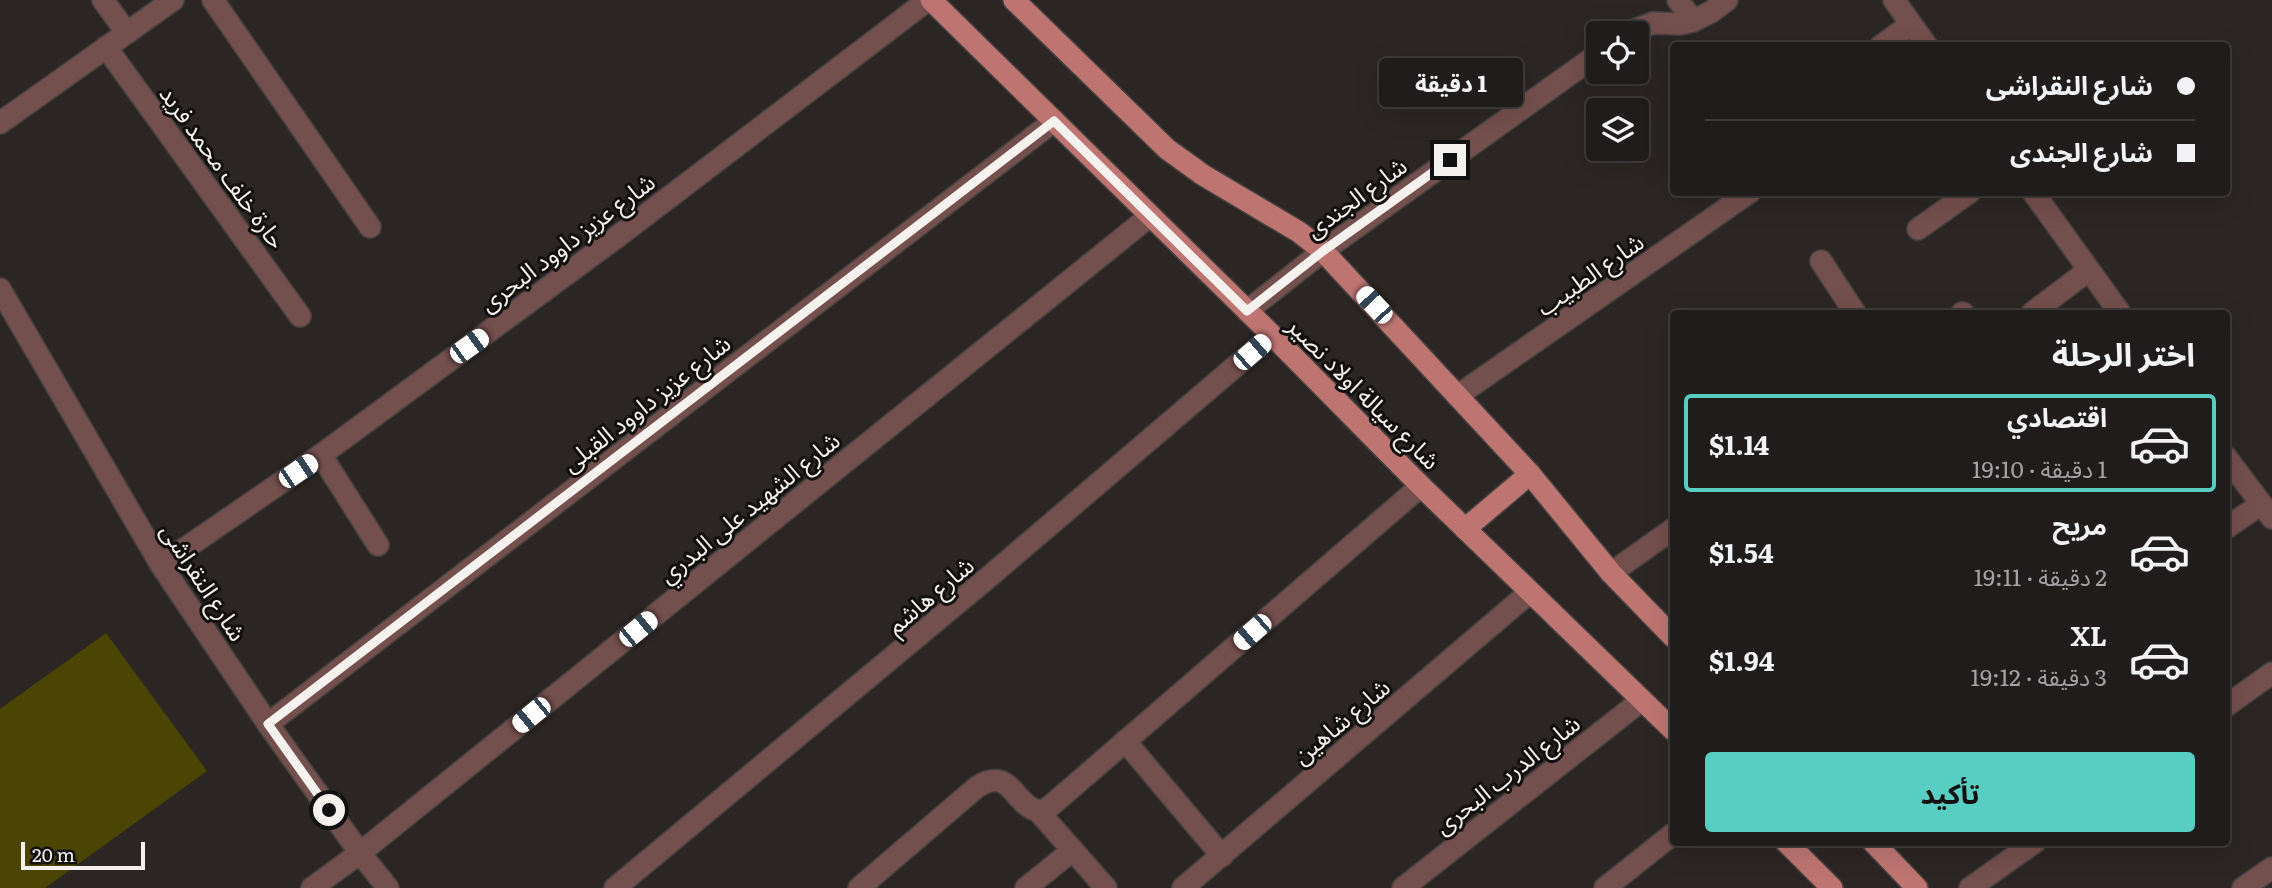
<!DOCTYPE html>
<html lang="ar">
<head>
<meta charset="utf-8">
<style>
  :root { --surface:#201c1b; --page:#2d2928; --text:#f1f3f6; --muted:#a2a1a3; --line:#3d3a3a; --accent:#57cec1 }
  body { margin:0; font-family:Literata,"Noto Sans Arabic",serif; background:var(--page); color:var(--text); direction:rtl; height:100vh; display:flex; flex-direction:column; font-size:26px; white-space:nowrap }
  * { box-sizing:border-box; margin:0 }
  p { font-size:23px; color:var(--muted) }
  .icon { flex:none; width:38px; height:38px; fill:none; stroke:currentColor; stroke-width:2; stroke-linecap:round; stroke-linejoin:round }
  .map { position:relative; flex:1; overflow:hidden; direction:ltr }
  .side { position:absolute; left:1670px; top:310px; width:560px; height:536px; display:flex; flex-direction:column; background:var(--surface); border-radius:7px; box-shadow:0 7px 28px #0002,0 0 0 2px var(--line); direction:rtl }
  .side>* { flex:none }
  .hud { position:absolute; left:1670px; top:42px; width:560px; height:154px; border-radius:7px; box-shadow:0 7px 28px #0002,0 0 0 2px var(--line); direction:rtl; display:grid; align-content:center; height:154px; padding:0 35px; background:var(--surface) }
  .tools { position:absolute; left:1586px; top:21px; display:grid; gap:14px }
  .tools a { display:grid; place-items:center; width:63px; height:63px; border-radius:7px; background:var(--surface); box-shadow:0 7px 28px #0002,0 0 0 2px var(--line); font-size:35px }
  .scale { position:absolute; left:21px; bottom:18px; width:124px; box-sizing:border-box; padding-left:7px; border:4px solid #f4f1ef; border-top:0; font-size:19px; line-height:24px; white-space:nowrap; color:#f4f1ef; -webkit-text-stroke:5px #12100e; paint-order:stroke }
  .end { position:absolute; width:32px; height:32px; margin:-16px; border:9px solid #f4f1ef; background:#111; box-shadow:0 0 0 4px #111 }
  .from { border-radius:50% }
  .bubble { position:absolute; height:49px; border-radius:7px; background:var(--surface); box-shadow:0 7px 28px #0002,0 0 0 2px var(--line); font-size:23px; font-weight:700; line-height:49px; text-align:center; direction:rtl }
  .car { position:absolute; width:21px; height:42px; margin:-21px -10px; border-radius:9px; box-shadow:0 0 5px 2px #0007; background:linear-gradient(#fff 24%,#345 0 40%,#fff 0 76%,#345 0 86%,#fff 0) }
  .hud b { display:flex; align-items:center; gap:24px; height:66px; font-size:26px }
  .hud b+b { border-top:2px solid var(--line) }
  .hud i { width:18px; height:18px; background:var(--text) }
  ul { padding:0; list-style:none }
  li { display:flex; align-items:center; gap:21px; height:98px; margin:0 14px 10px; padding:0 21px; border:4px solid transparent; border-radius:7px }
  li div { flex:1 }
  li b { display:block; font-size:26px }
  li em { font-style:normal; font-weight:700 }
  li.on { border-color:var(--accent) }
  li>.icon { width:63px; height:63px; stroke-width:1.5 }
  h2 { padding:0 35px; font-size:32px; line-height:84px }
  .cta { display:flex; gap:14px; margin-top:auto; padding:14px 35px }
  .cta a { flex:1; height:80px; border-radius:7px; background:var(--accent); color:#111; font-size:28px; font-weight:700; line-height:80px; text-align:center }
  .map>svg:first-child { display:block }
</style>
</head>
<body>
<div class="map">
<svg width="2272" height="888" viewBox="0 0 2272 888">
  <rect width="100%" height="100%" fill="#2b2624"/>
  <path fill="#4a4502" d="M 106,633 L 207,771 L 45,888 L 0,888 L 0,709 Z"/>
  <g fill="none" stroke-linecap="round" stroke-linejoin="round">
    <defs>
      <g id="minor">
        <path d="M 103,0 L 127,33"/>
        <path d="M 213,0 L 370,227"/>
        <path d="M 1678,0 L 1693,21"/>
        <path d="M 1894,0 L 1927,46"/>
        <path d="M 1627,33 L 1653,23 L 1680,24 L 1693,21 L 1711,12 L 1727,0"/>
        <path d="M 1881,46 L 1911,24"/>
        <path d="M 106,47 L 300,316"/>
        <path d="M 0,123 L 173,0"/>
        <path d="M 2033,192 L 2120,313"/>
        <path d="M 1918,229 L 1970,192"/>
        <path d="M 1821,261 L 1855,313"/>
        <path d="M 0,289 L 161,565 L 268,724 L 360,853 L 388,888"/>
        <path d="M 1247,311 L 1323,251 L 1598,54"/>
        <path d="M 1962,313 L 1963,313"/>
        <path d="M 2032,313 L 2089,270"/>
        <path d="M 1457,396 L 1750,192"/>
        <path d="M 321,455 L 378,545"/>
        <path d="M 2226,457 L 2272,518"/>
        <path d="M 2226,528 L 2261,504"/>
        <path d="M 161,565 L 321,455 L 617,237 L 928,0"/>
        <path d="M 1611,573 L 1673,529"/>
        <path d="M 2226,706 L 2272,673"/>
        <path d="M 268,724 L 1054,121"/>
        <path d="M 1125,741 L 1222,856"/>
        <path d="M 1038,811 L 1047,809 L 1421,486"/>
        <path d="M 312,888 L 360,853 L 1150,216"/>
        <path d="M 615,888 L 990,576 L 1272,335"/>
        <path d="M 859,888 L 977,787 C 1011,765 1013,805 1038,811 L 1106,888"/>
        <path d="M 1026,888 L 1073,850"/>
        <path d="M 1183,888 L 1530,592"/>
        <path d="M 1403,888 L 1642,700"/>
        <path d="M 1605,888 L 1673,834"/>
        <path d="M 1970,888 L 2035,842"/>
        <path d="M 2243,888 L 2272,868"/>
      </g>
      <g id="major">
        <path d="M 931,0 L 1272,335 L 1421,486 L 1673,730"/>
        <path d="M 1014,0 L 1167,149 L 1203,175 L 1299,232 L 1323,251 L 1530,474 L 1611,573 L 1673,637"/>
        <path d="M 1465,529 L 1530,474"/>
        <path d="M 1786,842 L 1832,888"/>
        <path d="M 1873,842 L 1917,888"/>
      </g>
    </defs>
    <use href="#minor" stroke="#474240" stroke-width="24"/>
    <use href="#major" stroke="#474240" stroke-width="24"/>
    <use href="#minor" stroke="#734f4d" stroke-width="21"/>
    <use href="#major" stroke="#be7572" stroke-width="21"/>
  </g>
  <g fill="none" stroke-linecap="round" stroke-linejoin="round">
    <path stroke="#f4f1ef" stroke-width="9" d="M 329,810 L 268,724 L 1054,121 L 1247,311 L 1323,251 L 1450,160"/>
  </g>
  <g text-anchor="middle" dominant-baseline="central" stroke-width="6" stroke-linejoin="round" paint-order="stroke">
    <g font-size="24" fill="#f4f1ef" stroke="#12100e">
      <text transform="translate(224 166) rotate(54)">حارة خلف محمد فريد</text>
      <text transform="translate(1355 196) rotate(-36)">شارع الجندى</text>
      <text transform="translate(566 241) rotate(-37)">شارع عزيز داوود البحرى</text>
      <text transform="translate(1589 273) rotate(-35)">شارع الطبيب</text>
      <text transform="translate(1365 392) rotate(45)">شارع سيالة اولاد نصير</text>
      <text transform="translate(645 402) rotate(-38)">شارع عزيز داوود القبلى</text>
      <text transform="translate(748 506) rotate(-39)">شارع الشهيد على البدري</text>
      <text transform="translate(205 581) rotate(57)">شارع النقراشى</text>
      <text transform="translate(929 594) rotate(-40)">شارع هاشم</text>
      <text transform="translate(1340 720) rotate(-40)">شارع شاهين</text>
      <text transform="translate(1506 773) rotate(-38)">شارع الدرب البحرى</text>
    </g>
  </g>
</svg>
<div class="tools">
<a><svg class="icon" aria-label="locate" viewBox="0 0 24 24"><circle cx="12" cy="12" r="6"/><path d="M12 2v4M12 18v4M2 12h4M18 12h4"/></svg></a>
<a><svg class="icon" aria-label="layers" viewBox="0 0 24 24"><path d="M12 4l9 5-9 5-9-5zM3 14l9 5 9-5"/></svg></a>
</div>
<div class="scale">20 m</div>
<i class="end from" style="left:329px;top:810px"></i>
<i class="end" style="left:1450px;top:160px"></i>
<div class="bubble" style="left:1379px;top:58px;width:144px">1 دقيقة</div>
<i class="car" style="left:1374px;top:305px;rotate:317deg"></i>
<i class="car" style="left:469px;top:346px;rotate:54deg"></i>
<i class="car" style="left:1252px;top:352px;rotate:49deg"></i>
<i class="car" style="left:298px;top:471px;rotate:56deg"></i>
<i class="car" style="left:638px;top:629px;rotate:51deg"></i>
<i class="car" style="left:1252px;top:632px;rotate:229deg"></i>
<i class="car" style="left:531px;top:715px;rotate:231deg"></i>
<div class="hud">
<b><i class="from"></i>شارع النقراشى</b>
<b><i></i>شارع الجندى</b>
</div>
<section class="side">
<h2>اختر الرحلة</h2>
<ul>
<li class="on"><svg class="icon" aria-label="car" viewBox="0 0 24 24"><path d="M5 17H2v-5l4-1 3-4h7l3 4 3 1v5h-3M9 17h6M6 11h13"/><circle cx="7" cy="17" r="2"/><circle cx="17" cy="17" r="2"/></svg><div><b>اقتصادي</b><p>1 دقيقة · 19:10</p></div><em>$1.14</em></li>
<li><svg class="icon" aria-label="car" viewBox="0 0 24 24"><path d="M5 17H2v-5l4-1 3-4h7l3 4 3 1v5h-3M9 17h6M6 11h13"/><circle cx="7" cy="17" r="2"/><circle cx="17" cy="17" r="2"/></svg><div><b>مريح</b><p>2 دقيقة · 19:11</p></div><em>$1.54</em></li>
<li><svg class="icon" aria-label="car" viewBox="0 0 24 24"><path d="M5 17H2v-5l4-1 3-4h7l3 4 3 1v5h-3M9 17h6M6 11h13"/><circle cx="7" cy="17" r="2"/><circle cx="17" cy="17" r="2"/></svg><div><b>XL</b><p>3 دقيقة · 19:12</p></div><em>$1.94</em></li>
</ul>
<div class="cta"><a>تأكيد</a></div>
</section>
</div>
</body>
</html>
